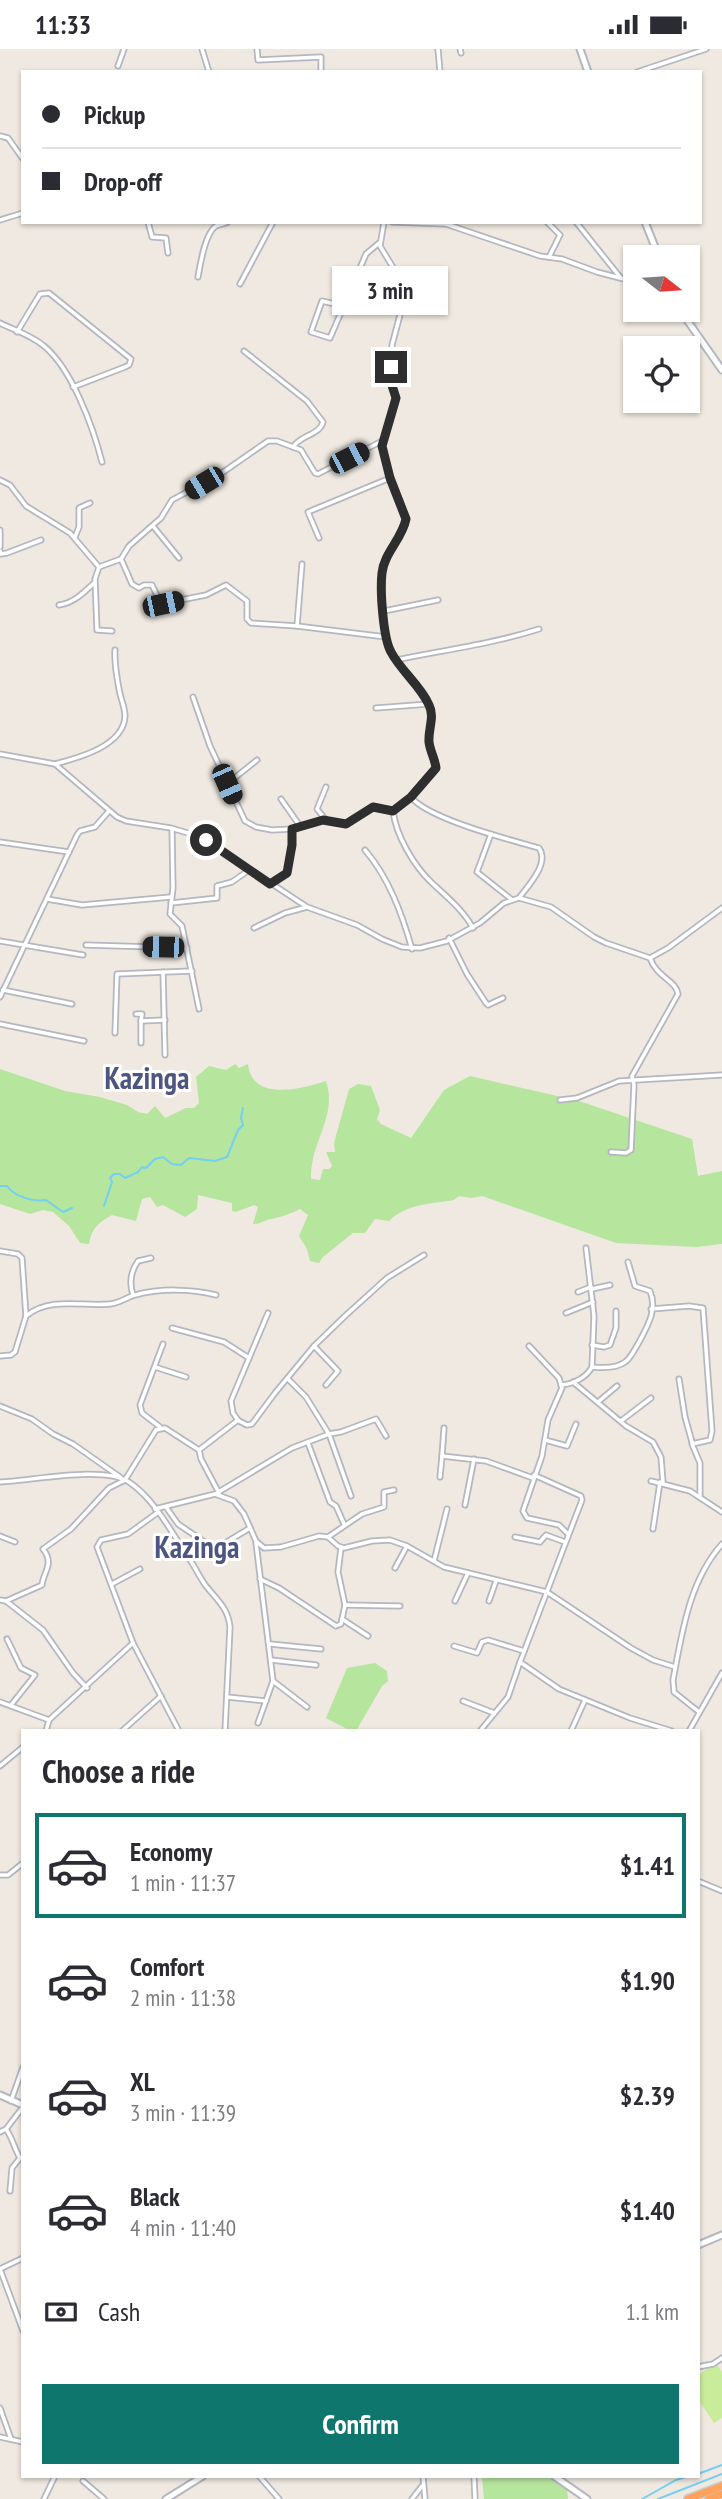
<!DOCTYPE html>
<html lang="en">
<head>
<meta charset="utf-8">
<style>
  :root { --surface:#fff; --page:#f2f2f3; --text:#2b2b33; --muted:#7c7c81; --line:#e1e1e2; --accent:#0f766e }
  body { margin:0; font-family:"PT Sans Narrow",sans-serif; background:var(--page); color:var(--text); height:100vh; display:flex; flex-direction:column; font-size:26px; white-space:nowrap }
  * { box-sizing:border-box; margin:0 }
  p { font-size:23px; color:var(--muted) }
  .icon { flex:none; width:38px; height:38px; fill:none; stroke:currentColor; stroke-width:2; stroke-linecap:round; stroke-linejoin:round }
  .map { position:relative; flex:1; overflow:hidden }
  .panel { position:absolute; left:21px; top:1680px; width:679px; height:749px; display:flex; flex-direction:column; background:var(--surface); border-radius:0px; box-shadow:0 2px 5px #0004 }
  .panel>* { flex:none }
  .top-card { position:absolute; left:21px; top:21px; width:681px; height:154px; border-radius:0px; box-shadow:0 2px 5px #0004; display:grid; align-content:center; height:154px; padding:0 21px; background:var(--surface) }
  .needle { width:46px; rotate:107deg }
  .tools { position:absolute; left:623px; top:196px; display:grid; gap:14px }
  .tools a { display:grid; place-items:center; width:77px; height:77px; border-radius:0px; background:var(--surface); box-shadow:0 2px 5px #0004; font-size:35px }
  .end { position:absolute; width:32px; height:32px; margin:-16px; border:9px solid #2e2e2e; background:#fff; box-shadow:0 0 0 4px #fff }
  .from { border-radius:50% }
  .bubble { position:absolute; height:49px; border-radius:0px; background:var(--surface); box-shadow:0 2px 5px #0004; font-size:23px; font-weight:700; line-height:49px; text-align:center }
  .car { position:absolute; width:21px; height:42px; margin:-21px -10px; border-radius:9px; box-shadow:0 0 5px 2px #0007; background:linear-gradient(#222 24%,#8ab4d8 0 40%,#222 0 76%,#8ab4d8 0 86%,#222 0) }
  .top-card b { display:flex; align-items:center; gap:24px; height:66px; font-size:26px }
  .top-card b+b { border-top:2px solid var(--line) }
  .top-card i { width:18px; height:18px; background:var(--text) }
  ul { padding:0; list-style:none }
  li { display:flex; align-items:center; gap:21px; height:105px; margin:0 14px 10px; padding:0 7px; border:4px solid transparent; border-radius:0px }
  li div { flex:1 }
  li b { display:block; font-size:26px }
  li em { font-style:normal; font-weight:700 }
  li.active { border-color:var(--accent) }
  li>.icon { width:63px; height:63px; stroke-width:1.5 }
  h2 { padding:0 21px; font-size:32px; line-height:84px }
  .pay { display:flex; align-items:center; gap:18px; height:77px; padding:0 21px; font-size:26px }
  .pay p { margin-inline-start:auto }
  .action { display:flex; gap:14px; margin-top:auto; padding:14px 21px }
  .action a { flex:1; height:80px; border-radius:0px; background:var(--accent); color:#fff; font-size:28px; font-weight:700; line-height:80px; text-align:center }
  .status { display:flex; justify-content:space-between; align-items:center; height:49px; padding:0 35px; background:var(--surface); direction:ltr }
  .status svg { height:19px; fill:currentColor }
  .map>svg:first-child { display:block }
</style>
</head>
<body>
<div class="status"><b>11:33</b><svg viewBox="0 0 49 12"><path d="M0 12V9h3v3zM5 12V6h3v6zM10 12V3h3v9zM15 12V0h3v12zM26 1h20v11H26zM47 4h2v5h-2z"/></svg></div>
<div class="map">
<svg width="722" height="2450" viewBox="0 0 722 2450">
  <rect width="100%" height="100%" fill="#efe9e1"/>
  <g fill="#b6e59e">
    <path d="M 235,1015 L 239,1019 L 248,1015 C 252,1053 302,1040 326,1032 C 338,1067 310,1093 311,1130 L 320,1131 L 323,1120 L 329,1120 L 332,1117 L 326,1103 L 335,1103 L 334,1094 L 349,1040 L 358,1035 L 371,1037 L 380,1061 L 377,1070 L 381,1075 L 411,1089 L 444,1041 L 470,1027 L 579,1052 L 692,1090 L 698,1127 L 722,1122 L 722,1195 L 696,1198 L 616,1194 L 482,1147 L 471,1149 L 459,1147 L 454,1151 C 431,1155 408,1154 389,1172 L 375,1170 L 365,1184 L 353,1184 L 323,1208 L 319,1214 L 310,1212 L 307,1200 L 299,1187 L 308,1166 L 300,1160 C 289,1165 282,1168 271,1170 C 264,1171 261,1175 253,1175 L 258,1158 L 254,1156 L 236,1163 L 232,1162 L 232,1154 L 198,1146 L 197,1160 L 185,1168 L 163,1156 L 157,1158 L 150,1148 L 142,1150 L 136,1172 L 112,1166 C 98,1174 92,1179 89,1195 L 80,1194 L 69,1177 L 53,1163 L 43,1161 L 30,1165 L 0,1155 L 0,1020 L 65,1042 L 100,1048 L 127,1056 L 138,1063 L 147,1065 L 155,1057 L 165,1069 L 186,1059 L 194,1059 L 199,1054 L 196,1028 L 209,1017 L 226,1021 Z"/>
    <path d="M 375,1614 L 387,1622 L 388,1632 L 382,1637 L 356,1682 L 351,1682 L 326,1669 L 347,1619 Z"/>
    <path d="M 482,2427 L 551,2427 L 567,2440 L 568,2450 L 484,2450 Z"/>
  </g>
  <path fill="#c9ec9a" d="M 716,2314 L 722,2323 L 722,2369 L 714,2374 L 698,2350 L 698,2326 Z"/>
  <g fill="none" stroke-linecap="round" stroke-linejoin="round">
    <g stroke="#75cff0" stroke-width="2">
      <path d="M 0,1137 L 7,1137 C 15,1148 33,1153 46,1151 L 63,1163 L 72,1159"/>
      <path d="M 104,1157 L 112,1133 L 110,1129 L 114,1125 L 120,1125 L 125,1129 L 138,1123 L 142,1118 L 146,1119 L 155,1110 L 163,1108 L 172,1115 L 181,1116 L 189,1109 L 215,1112 L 227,1108 L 238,1081 L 243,1076 L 241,1069 L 243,1059"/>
      <path d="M 698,2425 L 722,2416"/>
      <path d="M 642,2450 L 676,2431 L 689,2427"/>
      <path d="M 658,2450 L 722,2425"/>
    </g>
    <defs>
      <g id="minor">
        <path d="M 202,0 L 209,23"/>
        <path d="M 257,0 L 258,11 L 321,8 L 321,23"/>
        <path d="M 438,0 L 440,23"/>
        <path d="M 460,0 L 461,4"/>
        <path d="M 118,17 L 124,0"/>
        <path d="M 637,23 L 706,0"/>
        <path d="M 0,87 L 8,89 L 23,110"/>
        <path d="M 0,171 L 23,164"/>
        <path d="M 148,173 L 152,188 L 166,189 L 168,204"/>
        <path d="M 384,173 L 380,197 L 394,220 L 396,244 L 401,262 L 392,296 L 392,314 L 389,324 L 396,349 L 382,397 L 390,429 L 406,470 C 401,495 381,507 381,535 C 381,553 383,588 391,604 C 402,624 431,642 432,667 C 432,676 428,684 429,694 C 430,702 438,712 435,719 C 431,731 416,737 411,748 C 428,770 511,791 539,799 C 550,814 528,837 519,849"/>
        <path d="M 392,173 L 446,175 L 540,207 L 562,210 L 597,223 L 635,233"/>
        <path d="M 547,173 L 560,186 L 549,208"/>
        <path d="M 576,173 L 620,228"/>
        <path d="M 198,228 C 200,216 205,184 216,177 C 220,175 224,175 228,173"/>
        <path d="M 240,235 L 273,173"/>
        <path d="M 343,257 L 322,252 L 311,283 L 330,289 L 366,205 L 379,194"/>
        <path d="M 0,274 C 14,281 31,286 44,297 C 72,320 93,378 102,413"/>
        <path d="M 17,283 L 40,245 L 49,244 L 131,310 L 129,316 L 125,318 L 73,338"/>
        <path d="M 244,302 L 307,352 L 323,373 C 320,386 300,386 293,398"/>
        <path d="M 0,431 L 10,436 L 26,457 L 70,484 L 99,518"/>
        <path d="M 153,477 L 179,509"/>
        <path d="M 0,481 L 0,498"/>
        <path d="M 75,488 L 79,478 L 79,459 L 90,454"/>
        <path d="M 319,489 L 308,463 L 390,429"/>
        <path d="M 0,502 L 1,505 L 7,504 L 41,491"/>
        <path d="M 121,510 L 132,535 L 139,539 L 144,536 L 152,536 L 161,555 L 206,546 L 226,536 L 247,552 L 247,570 L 251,574 L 297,577 L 386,588"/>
        <path d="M 99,518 L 121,510 L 129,497 L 161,469 L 172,451 L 219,426 L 268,392 L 277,392 L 301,401 L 315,424 L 318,425 L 382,392"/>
        <path d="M 99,518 L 95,530 L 97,581 L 112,582"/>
        <path d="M 59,556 C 74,554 83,544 94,534"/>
        <path d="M 384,562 L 438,551"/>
        <path d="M 297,577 L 302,515"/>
        <path d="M 396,611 C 444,601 492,595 539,580"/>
        <path d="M 193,648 L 210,697 L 245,772 L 256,778 L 272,781 L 292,780 L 323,771 L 346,775 L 373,758 L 393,762"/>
        <path d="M 376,659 L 429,655"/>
        <path d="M 0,705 L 55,715 L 117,768 L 126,772 L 171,779 L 201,788 L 307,858 L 357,876 L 382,890 L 402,898 L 420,899 L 447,892 L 480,874 L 504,854 L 519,849 L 551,858 L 594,888 L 606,894 L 650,909 L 668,899 L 722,859"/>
        <path d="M 55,715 C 78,709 124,697 125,667 C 125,660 122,652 120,645 C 117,630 114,616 115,601"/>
        <path d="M 227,735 L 257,711"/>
        <path d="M 411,748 L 393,762 C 396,786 413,816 432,834 C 447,848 463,861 473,879"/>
        <path d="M 281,750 L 300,777"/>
        <path d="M 326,771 L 317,760 L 326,738"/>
        <path d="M 172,780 L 173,839 L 170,865 L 182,877 L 199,960"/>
        <path d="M 491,785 L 477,823 L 511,850"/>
        <path d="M 0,793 L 69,803"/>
        <path d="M 365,801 C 389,829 402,865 412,900"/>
        <path d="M 271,835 L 287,824 L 292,796 L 292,780"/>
        <path d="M 47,850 L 82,856 L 171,848"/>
        <path d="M 171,854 L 217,849 L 217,837 L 232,833 L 249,821"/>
        <path d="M 254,879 L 285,864 L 307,858"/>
        <path d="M 449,889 L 467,925 L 486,954 L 488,956 L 503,949"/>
        <path d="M 0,892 L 83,906"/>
        <path d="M 86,896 L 187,899"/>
        <path d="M 163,923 L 165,1006"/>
        <path d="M 3,941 L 72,955"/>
        <path d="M 0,948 L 77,786 L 80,782 L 95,778 L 109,762"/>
        <path d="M 136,965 L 142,965 L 141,972 L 165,971"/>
        <path d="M 141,972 L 141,994"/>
        <path d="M 0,975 L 84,992"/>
        <path d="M 115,984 L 117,925 L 192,922"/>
        <path d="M 560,1051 L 577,1049 L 619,1032 L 722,1026"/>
        <path d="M 611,1103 L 626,1104 L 631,1101 L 634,1036 L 632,1027 L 678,945 C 676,931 657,929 650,909"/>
        <path d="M 586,1199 L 594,1267 L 592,1318"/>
        <path d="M 0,1202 L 18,1205 L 22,1209 L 26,1267"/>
        <path d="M 592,1240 L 610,1236"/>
        <path d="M 578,1243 L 591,1238"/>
        <path d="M 133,1246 C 129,1234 131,1222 138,1212 L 151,1209"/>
        <path d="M 651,1260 L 689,1257 L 703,1259 L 712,1382 L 710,1391 L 692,1395 L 700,1414 L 700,1448"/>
        <path d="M 566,1264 L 593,1253"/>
        <path d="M 172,1279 L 224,1293 L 249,1309"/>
        <path d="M 592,1296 L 604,1298 L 610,1296 L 616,1279 L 616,1262"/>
        <path d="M 314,1297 L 338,1322 L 326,1336"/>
        <path d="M 529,1297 L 559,1329 L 562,1339 L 548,1371 L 542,1407 L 523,1462 L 527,1469 L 559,1476 L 567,1484"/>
        <path d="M 0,1307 L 11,1306 L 15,1303 L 26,1267 C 50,1247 83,1258 110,1255 C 120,1254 127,1248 135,1246 C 161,1239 191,1240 216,1246"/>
        <path d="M 155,1318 L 186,1328"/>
        <path d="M 288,1330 L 306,1348 L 329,1385 L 341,1383 L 376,1370 L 386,1387"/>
        <path d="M 679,1330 L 685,1368 L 692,1393"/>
        <path d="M 573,1333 L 626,1377 L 653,1393 L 661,1408 L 663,1434"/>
        <path d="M 561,1336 C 573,1335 586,1329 592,1318 C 602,1319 617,1319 625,1313 C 631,1309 634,1301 638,1295 C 647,1278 658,1261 650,1242 L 635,1237 L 628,1213"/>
        <path d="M 598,1353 L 617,1337"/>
        <path d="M 0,1357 L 32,1370 L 53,1385 L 73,1395 L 120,1428"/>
        <path d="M 237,1371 L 247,1376 L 252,1375 L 275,1344 L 314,1297 L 345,1267 L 387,1229 L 424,1206"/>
        <path d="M 621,1372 L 651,1349"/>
        <path d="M 160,1378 L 142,1364 L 140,1356 L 163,1295"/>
        <path d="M 545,1391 L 567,1397 L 576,1375"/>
        <path d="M 308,1394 L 330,1453 L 336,1457 L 344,1475"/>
        <path d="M 442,1407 L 444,1379"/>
        <path d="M 534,1426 L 581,1447 L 582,1451 L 520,1613 L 559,1640 L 630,1669 L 672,1682"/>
        <path d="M 440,1428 L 442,1407 L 486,1412 L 533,1429"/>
        <path d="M 651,1432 L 690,1442 L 722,1463"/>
        <path d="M 0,1433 C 31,1432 103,1416 129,1433 C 156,1451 174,1488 192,1514 C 197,1522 201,1530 206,1537 C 218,1552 228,1559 230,1578 L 225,1682"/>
        <path d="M 217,1444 L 292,1399 L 329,1385 L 351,1447"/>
        <path d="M 219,1444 L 201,1410 L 199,1401 L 238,1371 L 233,1364 L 231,1352 L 268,1264"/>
        <path d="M 465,1456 L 474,1410"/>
        <path d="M 166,1458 L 178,1475 L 215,1500 L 250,1479"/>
        <path d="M 155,1460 L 215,1445 L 234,1452 L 244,1465 L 256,1492 L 264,1499 L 281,1498 L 319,1487 L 328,1488 L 338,1497 L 344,1499 L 372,1492 L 390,1491 L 407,1497 L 444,1518 L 547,1543 L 631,1599 L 653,1611 L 675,1618"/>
        <path d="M 157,1464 L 128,1485 L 101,1491 L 97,1498 L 133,1594 L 179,1682"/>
        <path d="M 653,1480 L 660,1433"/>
        <path d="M 0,1487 L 15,1493"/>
        <path d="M 328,1488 L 362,1465 L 384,1458 L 384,1443 L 394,1441"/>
        <path d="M 515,1488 L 540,1493 L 546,1486 L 565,1493"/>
        <path d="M 256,1494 L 273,1632 L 258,1674"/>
        <path d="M 434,1512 L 447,1460"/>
        <path d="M 395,1519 L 407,1497"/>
        <path d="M 260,1530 L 279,1539 L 336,1577 L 341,1575 L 345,1556 L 338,1523 L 341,1499"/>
        <path d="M 112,1535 L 140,1520"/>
        <path d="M 0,1551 L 6,1552 L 43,1581 L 73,1624 L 87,1639"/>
        <path d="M 6,1552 L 42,1536 C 43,1523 55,1515 43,1500 L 71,1480 L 109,1439 L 125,1431 L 156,1381 L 165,1379 L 199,1401"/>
        <path d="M 455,1552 L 468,1524"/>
        <path d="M 489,1552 L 496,1532"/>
        <path d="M 345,1556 L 400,1557"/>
        <path d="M 342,1570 L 368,1587"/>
        <path d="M 7,1590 L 21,1619 L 35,1626 L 11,1656"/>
        <path d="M 270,1595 L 321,1600"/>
        <path d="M 454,1597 L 477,1604 L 482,1593 L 488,1591 L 524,1602"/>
        <path d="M 271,1611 L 316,1616"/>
        <path d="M 273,1632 L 307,1658"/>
        <path d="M 227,1648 L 266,1652"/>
        <path d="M 463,1652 L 494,1664"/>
        <path d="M 0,1653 L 49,1671 L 133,1594"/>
        <path d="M 699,1663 L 674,1643 L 673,1631 C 682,1584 689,1532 722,1495"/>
        <path d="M 46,1682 L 49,1671"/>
        <path d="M 122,1682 L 161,1647"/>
        <path d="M 480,1682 L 508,1648 L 520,1613"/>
        <path d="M 571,1682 L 585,1651"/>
        <path d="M 689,1682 L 722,1624"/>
        <path d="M 0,1717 L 23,1698"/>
        <path d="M 0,1826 L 8,1826 L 23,1814"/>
        <path d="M 698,1832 L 722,1842"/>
        <path d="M 11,2052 L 23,2018"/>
        <path d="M 6,2080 C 13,2090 14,2099 20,2109 L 12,2119 L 10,2142"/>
        <path d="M 0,2083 L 6,2080 L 23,2058"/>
        <path d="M 23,2209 L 0,2220 L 23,2282"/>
        <path d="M 698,2318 L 713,2315 L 722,2309"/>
        <path d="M 0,2359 L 11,2390"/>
        <path d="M 0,2388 L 23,2393"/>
        <path d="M 259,2427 L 279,2450"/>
        <path d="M 423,2427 L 425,2450"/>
        <path d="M 474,2427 L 475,2450"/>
        <path d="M 83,2432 L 104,2450"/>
        <path d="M 44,2450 L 55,2427"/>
        <path d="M 412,2450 L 422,2437"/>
      </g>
      <g id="tertiary">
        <path d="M 580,0 L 588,23"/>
        <path d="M 645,173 L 659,208"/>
        <path d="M 680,261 L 722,321"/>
        <path d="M 698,2196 L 722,2186"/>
        <path d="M 166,2450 L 203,2427"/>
      </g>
      <g id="secondary">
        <path d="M 0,2046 L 23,2056"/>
        <path d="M 554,2427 L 587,2450"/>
      </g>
      <g id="motorway">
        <path d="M 688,2450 L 722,2437"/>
        <path d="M 709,2450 L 722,2445"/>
      </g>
    </defs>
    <use href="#minor" stroke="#b4b7c1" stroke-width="7"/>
    <use href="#tertiary" stroke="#b4b7c1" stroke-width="9"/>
    <use href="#secondary" stroke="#b4b7c1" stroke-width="9"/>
    <use href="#motorway" stroke="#c9c9c9" stroke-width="10"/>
    <use href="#minor" stroke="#fff" stroke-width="3.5"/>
    <use href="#tertiary" stroke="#fff" stroke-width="5"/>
    <use href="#secondary" stroke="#fff" stroke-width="5"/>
    <use href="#motorway" stroke="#ffa35c" stroke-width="7"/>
  </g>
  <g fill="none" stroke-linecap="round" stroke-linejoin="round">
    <path stroke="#2e2e2e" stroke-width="9" d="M 206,791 L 270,835 L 287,824 L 292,796 L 292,780 L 323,771 L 346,775 L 373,758 L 393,762 L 411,748 L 436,719 C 435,710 430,702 429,693 C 428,680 435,668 429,656 C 420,636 401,622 391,603 C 383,589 380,541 382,524 C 384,504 402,490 406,470 L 390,429 L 382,397 L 396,349 L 389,327 L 391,318"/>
  </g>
  <g text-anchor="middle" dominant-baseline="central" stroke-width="6" stroke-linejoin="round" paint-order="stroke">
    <g font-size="30" font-weight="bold" fill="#4d5680" stroke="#fff">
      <text x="147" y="1028">Kazinga</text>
      <text x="197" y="1497">Kazinga</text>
    </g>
  </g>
</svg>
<div class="tools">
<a><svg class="needle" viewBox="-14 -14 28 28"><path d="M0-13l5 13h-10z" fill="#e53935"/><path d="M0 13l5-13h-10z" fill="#7c7c81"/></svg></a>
<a><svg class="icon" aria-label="locate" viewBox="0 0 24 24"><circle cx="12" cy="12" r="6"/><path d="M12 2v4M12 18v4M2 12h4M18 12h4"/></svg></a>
</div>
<i class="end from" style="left:206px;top:791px"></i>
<i class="end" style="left:391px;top:318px"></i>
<div class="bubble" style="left:332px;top:217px;width:116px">3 min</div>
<i class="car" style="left:349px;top:409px;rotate:63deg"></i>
<i class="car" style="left:204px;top:434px;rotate:239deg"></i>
<i class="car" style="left:163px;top:555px;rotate:78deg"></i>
<i class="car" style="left:227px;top:735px;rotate:156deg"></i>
<i class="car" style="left:163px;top:898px;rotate:271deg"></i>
<div class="top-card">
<b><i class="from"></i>Pickup</b>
<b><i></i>Drop-off</b>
</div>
<section class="panel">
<h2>Choose a ride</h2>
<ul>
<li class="active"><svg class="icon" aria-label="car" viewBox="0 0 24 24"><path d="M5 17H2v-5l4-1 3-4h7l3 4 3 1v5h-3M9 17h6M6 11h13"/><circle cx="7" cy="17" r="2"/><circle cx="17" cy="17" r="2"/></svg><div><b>Economy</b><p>1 min · 11:37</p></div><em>$1.41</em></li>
<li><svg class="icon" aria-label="car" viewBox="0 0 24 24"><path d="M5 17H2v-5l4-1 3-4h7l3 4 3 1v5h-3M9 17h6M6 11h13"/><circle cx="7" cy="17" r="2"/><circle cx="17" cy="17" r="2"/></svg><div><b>Comfort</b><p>2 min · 11:38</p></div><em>$1.90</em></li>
<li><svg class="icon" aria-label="car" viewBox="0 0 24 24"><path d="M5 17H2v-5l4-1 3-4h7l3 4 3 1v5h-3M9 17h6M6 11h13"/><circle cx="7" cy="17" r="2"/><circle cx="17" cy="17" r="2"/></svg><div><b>XL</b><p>3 min · 11:39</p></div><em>$2.39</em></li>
<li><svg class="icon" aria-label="car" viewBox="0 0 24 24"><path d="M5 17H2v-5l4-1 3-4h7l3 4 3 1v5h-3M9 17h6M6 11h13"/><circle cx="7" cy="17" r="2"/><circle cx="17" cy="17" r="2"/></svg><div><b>Black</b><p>4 min · 11:40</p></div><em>$1.40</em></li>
</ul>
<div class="pay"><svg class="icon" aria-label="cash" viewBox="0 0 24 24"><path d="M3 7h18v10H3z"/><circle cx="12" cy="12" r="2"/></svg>Cash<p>1.1 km</p></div>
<div class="action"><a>Confirm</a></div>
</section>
</div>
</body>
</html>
